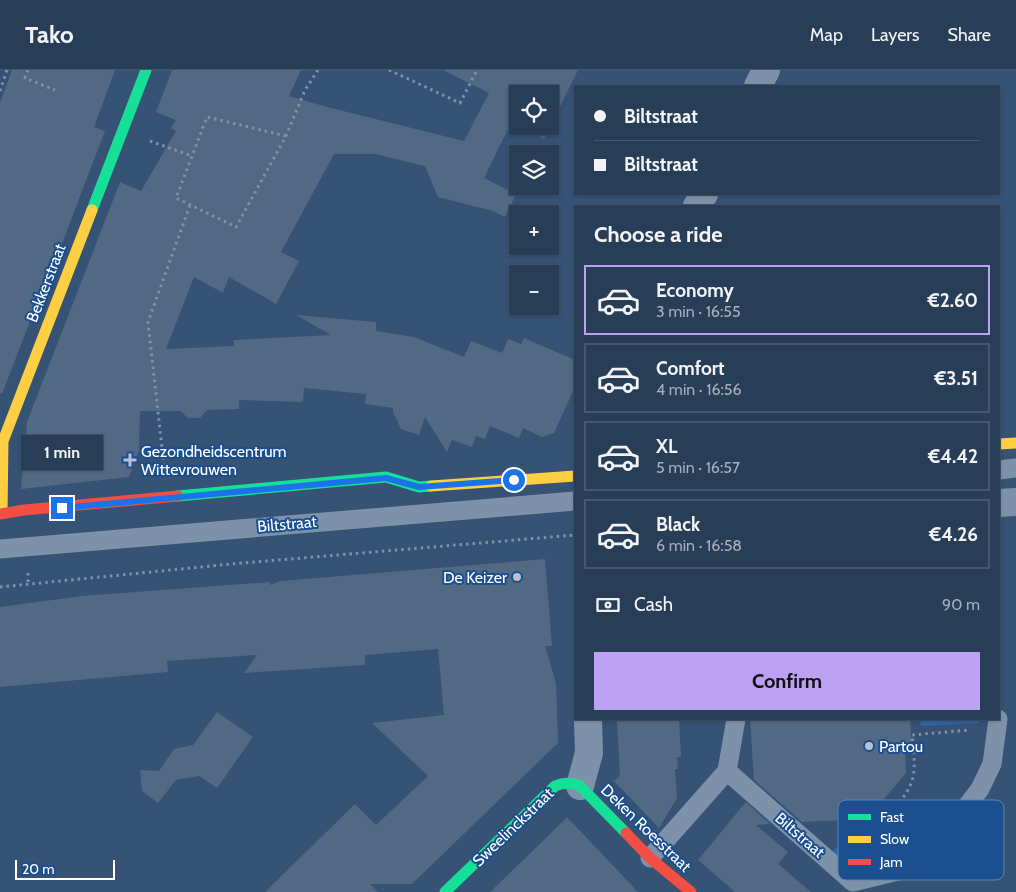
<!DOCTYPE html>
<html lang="en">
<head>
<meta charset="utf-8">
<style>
  :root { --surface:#283e57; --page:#30455d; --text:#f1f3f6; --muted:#a5aeba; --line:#44576d; --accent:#bca0f2 }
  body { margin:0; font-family:Cabin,sans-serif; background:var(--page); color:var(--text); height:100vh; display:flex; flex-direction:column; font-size:19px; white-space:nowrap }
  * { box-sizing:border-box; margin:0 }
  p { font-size:16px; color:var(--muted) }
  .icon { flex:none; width:28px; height:28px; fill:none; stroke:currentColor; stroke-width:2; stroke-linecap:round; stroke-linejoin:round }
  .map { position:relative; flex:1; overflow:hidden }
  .drawer { position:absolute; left:574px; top:135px; width:426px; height:515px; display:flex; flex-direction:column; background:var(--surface); border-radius:0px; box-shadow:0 1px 4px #0004,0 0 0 1px var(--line) }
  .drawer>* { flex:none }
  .guide { position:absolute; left:574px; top:15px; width:426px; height:110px; border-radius:0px; box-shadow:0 1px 4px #0004,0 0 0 1px var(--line); display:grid; align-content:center; height:110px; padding:0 20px; background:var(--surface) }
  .fabs { position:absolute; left:509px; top:15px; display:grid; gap:10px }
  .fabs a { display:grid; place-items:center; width:50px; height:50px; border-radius:0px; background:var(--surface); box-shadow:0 1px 4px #0004,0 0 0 1px var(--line); font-size:25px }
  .scale { position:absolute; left:15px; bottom:12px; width:100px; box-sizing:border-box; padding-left:5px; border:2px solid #fff; border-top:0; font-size:14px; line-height:18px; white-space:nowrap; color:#fff; -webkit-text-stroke:4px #1b4f8f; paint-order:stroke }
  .end { position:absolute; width:22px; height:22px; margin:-11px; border:6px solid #1a73e8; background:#fff; box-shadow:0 0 0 2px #fff }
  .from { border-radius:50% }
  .bubble { position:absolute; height:35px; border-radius:0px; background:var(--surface); box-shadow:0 1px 4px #0004,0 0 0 1px var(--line); font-size:16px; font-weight:800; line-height:35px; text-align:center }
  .guide b { display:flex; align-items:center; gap:18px; height:48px; font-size:19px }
  .guide b+b { border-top:1px solid var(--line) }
  .guide i { width:12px; height:12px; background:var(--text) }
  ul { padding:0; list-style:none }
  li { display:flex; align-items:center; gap:15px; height:70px; margin:0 10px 8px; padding:0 10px; border:2px solid var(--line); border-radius:0px }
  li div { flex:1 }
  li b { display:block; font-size:19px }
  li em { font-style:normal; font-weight:800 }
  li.selected { border-color:var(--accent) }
  li>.icon { width:45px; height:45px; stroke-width:1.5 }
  h2 { padding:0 20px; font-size:22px; line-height:60px }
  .pay { display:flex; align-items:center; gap:12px; height:55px; padding:0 20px; font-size:19px }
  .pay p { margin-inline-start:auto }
  .action { display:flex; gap:10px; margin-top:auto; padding:10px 20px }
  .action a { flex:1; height:58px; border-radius:0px; background:var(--accent); color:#111; font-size:20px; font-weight:800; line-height:58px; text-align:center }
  header { display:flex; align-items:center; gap:30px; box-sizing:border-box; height:70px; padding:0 25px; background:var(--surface); border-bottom:1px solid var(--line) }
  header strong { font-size:24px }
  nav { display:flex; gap:28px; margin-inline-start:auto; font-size:18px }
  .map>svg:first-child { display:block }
</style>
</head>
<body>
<header>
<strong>Tako</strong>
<nav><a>Map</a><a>Layers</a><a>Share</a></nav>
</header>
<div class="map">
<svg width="1016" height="822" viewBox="0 0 1016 822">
  <rect width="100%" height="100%" fill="#365274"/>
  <g fill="#2f66a5">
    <path d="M 920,649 L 979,649 L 979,653 L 921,656 Z"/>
    <path d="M 905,754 L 916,765 C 897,781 879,793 855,801 L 831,781 L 880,756 L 883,760 L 893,763 Z"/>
  </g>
  <g fill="#526984">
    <path d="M 12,0 L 115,0 L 94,57 L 105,61 L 37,239 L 35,238 L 2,324 L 0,323 L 0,33 Z"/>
    <path d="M 172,0 L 301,0 L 289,26 L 327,37 L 464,71 L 489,23 L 443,0 L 578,0 L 544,69 L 519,56 L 550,56 L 550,24 L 518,24 L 518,56 L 511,53 L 484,108 L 516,124 L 505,147 L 493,141 L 438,127 L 425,96 L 375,84 L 334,84 L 281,182 L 299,191 L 276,234 L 229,207 L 223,223 L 194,207 L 166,279 L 234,276 L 234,270 L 331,265 L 296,245 L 376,252 L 376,261 L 414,267 L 464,287 L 471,271 L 502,283 L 508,269 L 521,274 L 524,268 L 575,290 L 575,317 L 554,363 L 542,367 L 523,358 L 519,368 L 490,356 L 485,369 L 476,366 L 472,377 L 452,370 L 447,382 L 425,347 L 419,365 L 401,359 L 393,342 L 393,338 L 365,334 L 366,324 L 304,318 L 303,332 L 239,330 L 239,339 L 207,340 L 200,348 L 188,348 L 180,341 L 140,341 L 139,380 L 129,407 L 21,419 L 27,352 L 120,112 L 141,121 L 176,61 L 171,58 L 176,50 L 156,42 Z"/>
    <path d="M 545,489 L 552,576 L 545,576 L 556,613 L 558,673 L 412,814 L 370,814 L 378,822 L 265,822 L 355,734 L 376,755 L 428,706 L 372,653 L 444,645 L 438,579 L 365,585 L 365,595 L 244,603 L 257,585 L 167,591 L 168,602 L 0,617 L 0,537 L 82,526 L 270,512 L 270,515 L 280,511 Z"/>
    <path d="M 217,642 L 253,667 L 217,718 L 199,706 L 176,710 L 158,733 L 142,721 L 140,700 L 159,701 L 174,679 L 193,675 Z"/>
    <path d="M 617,649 L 679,649 L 681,687 L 677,687 L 678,699 L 675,699 L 677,728 L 659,758 L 614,711 L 620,706 Z"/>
    <path d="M 750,649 L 910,649 L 912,680 L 905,681 L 906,703 L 867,749 L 802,752 L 754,710 Z"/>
    <path d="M 746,732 L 770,754 L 756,755 L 788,782 L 778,794 L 811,822 L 735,822 L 698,790 Z"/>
    <path d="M 567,747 L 638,822 L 490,822 L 544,770 Z"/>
  </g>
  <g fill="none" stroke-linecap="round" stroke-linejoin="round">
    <g stroke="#7d92a8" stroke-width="3" stroke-dasharray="2.5 4" stroke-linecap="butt">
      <path d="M 28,0 L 25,8 L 55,20"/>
      <path d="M 389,0 L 460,33 L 477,0"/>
      <path d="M 0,21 L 7,0"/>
      <path d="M 286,66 L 207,47 L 176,128 L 236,157 L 286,66 L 305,20 L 318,0"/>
      <path d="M 150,71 L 192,86"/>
      <path d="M 164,396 L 148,252 L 190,135"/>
      <path d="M 28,503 L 28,514"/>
      <path d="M 0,517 L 231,494 L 575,465"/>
      <path d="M 840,764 L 856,745"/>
      <path d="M 846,769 C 872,756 912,733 914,700 C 915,689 913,676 912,665 L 969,660"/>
    </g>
    <g stroke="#7d92a8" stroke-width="19">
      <path d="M 999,400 L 1016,398"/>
      <path d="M 0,479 L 575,431"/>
      <path d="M 727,701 L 853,812 L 898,801 L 940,771 L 980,719 L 992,694 L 998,649"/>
      <path d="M 650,788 L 727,701 L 736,649"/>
    </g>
    <g stroke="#7d92a8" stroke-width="28">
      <path d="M 758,16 L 766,0"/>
      <path d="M 697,136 L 704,124"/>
      <path d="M 999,433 L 1016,432"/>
      <path d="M 580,716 L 589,683 L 588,649"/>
    </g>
    <g stroke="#16e098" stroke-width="11">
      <path d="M 92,140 L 146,0"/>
      <path d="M 178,426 L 386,407 L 419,417 L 431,416"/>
      <path d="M 445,822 L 555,716 C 564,712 571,712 580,716 L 626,763"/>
    </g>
    <g stroke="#ffcf43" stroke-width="11">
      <path d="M 999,374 L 1016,373"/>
      <path d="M 431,416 L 575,406"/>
      <path d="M 2,443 L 3,371 L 92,140"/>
    </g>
    <g stroke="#f24e42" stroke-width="11">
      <path d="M 0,444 L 24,440 L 178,426"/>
      <path d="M 626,763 L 650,788 L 691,822"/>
    </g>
  </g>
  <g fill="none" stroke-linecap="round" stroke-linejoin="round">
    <path stroke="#1a73e8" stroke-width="6" d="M 62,438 L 386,408 L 419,417 L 514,410"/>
  </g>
  <g fill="#b9c2ce" stroke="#1b4f8f" stroke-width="2">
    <path d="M127.5 382.5h5v5h5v5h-5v5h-5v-5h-5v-5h5z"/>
    <circle cx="517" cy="507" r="5"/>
    <circle cx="869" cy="676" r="5"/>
  </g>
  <g text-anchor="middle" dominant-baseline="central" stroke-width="4" stroke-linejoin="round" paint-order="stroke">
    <g font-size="16" fill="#fff" stroke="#1b4f8f">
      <text transform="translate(46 213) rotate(-69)">Bekkerstraat</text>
      <text transform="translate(287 454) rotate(-5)">Biltstraat</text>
      <text transform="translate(513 757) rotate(-44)">Sweelinckstraat</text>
      <text transform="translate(646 758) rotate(44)">Deken Roesstraat</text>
      <text transform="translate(800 765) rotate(41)">Biltstraat</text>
    </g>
    <g font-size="16" fill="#fff" stroke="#1b4f8f" text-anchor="start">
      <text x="141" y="381">Gezondheidscentrum<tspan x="141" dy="18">Wittevrouwen</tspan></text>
      <text x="507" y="507" text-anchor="end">De Keizer</text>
      <text x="879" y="676">Partou</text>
    </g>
  </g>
  <rect x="838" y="730" width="166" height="80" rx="8" fill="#1b4f8f" stroke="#5f84b1" stroke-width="1"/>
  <rect x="848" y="744" width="23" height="6" fill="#16e098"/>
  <rect x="848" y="766" width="23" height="7" fill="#ffcf43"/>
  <rect x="848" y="789" width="23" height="6" fill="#f24e42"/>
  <g font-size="14" fill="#fff">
    <text x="880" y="752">Fast</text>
    <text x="880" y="774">Slow</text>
    <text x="880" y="797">Jam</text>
  </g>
</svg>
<div class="fabs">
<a><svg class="icon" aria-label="locate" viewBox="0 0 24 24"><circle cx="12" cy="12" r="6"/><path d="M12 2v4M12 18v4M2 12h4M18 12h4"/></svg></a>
<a><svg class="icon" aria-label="layers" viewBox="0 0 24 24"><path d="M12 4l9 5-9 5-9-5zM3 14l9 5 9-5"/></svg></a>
<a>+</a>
<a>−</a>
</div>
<div class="scale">20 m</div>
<i class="end from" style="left:514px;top:410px"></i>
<i class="end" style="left:62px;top:438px"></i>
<div class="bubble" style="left:21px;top:365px;width:82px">1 min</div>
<div class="guide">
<b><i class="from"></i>Biltstraat</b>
<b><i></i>Biltstraat</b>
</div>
<section class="drawer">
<h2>Choose a ride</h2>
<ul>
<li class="selected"><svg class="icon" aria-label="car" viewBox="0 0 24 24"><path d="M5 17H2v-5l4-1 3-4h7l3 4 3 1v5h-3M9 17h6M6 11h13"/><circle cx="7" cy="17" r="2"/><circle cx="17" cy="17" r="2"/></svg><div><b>Economy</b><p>3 min · 16:55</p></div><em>€2.60</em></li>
<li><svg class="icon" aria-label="car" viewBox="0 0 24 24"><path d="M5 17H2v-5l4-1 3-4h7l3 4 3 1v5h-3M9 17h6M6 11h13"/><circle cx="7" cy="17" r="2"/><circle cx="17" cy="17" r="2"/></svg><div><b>Comfort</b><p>4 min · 16:56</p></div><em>€3.51</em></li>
<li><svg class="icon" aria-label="car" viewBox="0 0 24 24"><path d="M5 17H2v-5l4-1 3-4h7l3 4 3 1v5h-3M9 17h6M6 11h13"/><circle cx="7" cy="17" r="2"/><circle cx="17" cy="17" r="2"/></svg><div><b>XL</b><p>5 min · 16:57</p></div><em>€4.42</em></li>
<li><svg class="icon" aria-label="car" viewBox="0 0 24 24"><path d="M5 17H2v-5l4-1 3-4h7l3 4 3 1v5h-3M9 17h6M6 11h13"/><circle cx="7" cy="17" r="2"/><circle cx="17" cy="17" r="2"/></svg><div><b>Black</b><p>6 min · 16:58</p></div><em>€4.26</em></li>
</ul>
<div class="pay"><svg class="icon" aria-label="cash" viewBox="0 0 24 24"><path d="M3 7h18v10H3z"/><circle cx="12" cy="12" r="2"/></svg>Cash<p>90 m</p></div>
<div class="action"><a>Confirm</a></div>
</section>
</div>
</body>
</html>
